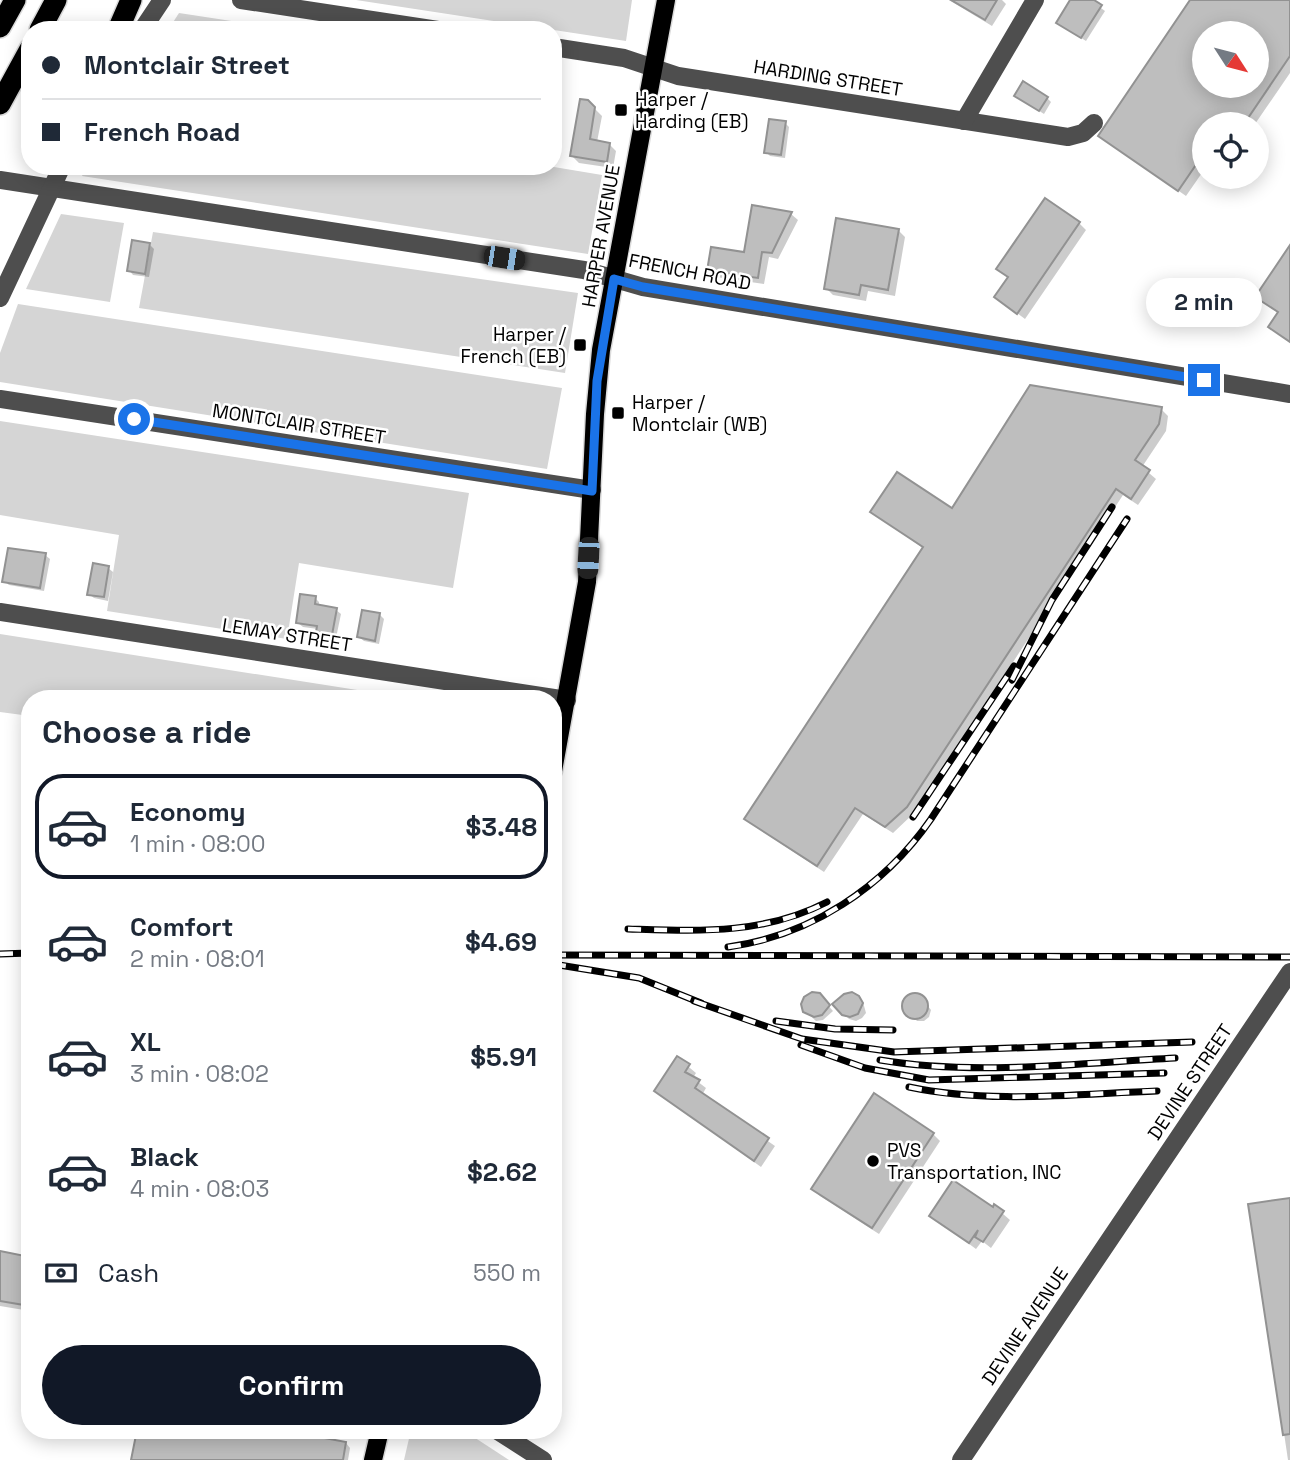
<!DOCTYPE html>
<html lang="en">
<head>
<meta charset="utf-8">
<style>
  :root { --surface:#fff; --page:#f2f2f3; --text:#1f2937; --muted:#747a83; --line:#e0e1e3; --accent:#111827 }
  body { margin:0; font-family:"Space Grotesk",sans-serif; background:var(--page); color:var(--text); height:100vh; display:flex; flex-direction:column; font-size:26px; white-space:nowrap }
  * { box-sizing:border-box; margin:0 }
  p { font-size:23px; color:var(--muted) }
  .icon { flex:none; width:38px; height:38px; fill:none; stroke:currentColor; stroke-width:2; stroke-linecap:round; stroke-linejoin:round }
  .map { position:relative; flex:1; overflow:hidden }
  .side { position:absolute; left:21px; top:690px; width:541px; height:749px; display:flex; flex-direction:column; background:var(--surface); border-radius:28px; box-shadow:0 4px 18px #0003 }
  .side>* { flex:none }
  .guide { position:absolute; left:21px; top:21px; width:541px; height:154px; border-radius:28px; box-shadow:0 4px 18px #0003; display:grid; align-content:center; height:154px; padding:0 21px; background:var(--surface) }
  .needle { width:46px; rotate:126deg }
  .controls { position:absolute; left:1192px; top:21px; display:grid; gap:14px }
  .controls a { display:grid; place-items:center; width:77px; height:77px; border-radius:50%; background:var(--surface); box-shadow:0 4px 18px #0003; font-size:35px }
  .end { position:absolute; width:32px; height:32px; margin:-16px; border:9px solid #1a73e8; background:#fff; box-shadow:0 0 0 4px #fff }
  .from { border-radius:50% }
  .bubble { position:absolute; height:49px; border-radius:24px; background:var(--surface); box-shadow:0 4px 18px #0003; font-size:23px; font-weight:800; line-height:49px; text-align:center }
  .car { position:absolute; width:21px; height:42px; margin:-21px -10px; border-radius:9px; box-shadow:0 0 5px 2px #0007; background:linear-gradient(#222 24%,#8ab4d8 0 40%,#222 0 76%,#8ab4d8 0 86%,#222 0) }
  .guide b { display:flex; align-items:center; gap:24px; height:66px; font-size:26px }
  .guide b+b { border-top:2px solid var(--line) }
  .guide i { width:18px; height:18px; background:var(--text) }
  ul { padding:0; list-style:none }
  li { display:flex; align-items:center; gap:21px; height:105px; margin:0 14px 10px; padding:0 7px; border:4px solid transparent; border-radius:28px }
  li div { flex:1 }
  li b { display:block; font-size:26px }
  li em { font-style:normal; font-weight:800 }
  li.selected { border-color:var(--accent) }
  li>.icon { width:63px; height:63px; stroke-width:1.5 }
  h2 { padding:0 21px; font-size:32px; line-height:84px }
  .pay { display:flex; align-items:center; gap:18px; height:77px; padding:0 21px; font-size:26px }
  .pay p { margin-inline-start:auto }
  .primary-button { display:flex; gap:14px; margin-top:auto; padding:14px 21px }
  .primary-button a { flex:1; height:80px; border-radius:42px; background:var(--accent); color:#fff; font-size:28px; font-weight:800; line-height:80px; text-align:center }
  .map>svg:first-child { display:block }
</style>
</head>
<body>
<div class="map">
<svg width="1290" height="1460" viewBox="0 0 1290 1460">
  <rect width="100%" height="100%" fill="#fff"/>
  <g fill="#d5d5d5">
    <path d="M 356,0 L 632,0 L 626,41 Z"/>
    <path d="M 179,13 L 291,30 L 168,30 Z"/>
    <path d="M 87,166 L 548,166 L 602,175 L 588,254 L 82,176 Z"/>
    <path d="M 61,214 L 124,223 L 110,302 L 26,289 Z"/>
    <path d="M 153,232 L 578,293 L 565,373 L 139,308 Z"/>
    <path d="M 18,304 L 562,388 L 547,469 L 0,382 L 0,353 Z"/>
    <path d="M 0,421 L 469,493 L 453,588 L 299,563 L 287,639 L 107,611 L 119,535 L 0,515 Z"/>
    <path d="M 0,634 L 370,692 L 369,698 L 30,698 L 30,716 L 0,712 Z"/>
    <path d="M 411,1430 L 463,1430 L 509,1460 L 404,1460 Z"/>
  </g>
  <g fill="#0003" fill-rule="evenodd">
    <path d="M 949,0 L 1002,0 L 1006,4 L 992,26 Z"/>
    <path d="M 1071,0 L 1090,0 L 1105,11 L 1086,41 L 1058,23 Z"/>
    <path d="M 1193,0 L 1290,0 L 1290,73 L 1255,124 L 1204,124 L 1204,170 L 1186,196 L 1100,136 ZM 1204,33 L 1256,33 L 1256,86 L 1204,86 Z"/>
    <path d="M 1016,96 L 1047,98 L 1051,102 L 1044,114 Z"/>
    <path d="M 588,102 L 602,116 L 597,142 L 609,144 L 616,151 L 613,168 L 579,163 L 572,156 Z"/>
    <path d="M 785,123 L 789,127 L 785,158 L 770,156 L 766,152 Z"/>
    <path d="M 754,207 L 791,214 L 798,220 L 778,259 L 769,257 L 764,284 L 716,277 L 709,270 L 745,254 Z"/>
    <path d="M 1079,223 L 1086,230 L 1025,319 L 996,297 L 1009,278 L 999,269 Z"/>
    <path d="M 898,230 L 905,237 L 895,296 L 868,291 L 866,301 L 833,295 L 826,288 Z"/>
    <path d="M 150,245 L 154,249 L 149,277 L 133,275 L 129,270 Z"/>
    <path d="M 1161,409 L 1168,416 L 1166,431 L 1142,467 L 1156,479 L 1138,505 L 1123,495 L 913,814 L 893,833 L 863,814 L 824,872 L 753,825 L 746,818 L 924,549 L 873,512 L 952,511 Z"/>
    <path d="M 45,555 L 50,559 L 44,591 L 9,585 L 4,581 Z"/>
    <path d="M 108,568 L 113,572 L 108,601 L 94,598 L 89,594 Z"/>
    <path d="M 315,598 L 319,602 L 319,606 L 336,610 L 341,614 L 336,638 L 322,636 L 318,629 L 303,627 L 298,623 Z"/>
    <path d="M 379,614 L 384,619 L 379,644 L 364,641 L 359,637 Z"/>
    <path d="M 819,995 L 833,1011 L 823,1020 L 816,1021 L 805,1011 Z"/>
    <path d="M 913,995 L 920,996 L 931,1010 L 929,1017 L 924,1021 L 917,1021 L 904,1008 L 905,1002 Z"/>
    <path d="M 858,997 L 863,1002 L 866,1013 L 862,1018 L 856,1021 L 849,1019 L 834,1004 Z"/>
    <path d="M 678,1058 L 696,1073 L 693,1078 L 706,1088 L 702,1095 L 775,1146 L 761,1167 L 656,1091 Z"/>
    <path d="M 874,1096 L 933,1134 L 940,1141 L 879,1234 L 820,1196 L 813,1189 Z"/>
    <path d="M 1290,1200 L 1290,1460 L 1288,1460 L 1250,1205 Z"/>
    <path d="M 995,1207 L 1010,1220 L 991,1248 L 982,1241 L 976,1249 L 931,1216 L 993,1210 Z"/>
    <path d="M 0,1253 L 30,1259 L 30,1311 L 0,1306 Z"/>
    <path d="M 138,1430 L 273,1430 L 346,1443 L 350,1448 L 348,1460 L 133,1460 Z"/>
  </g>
  <g fill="#bebebe" stroke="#929292" stroke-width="2" fill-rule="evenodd">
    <path d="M 951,0 L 997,0 L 985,20 Z"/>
    <path d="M 1070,0 L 1094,0 L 1102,5 L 1081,38 L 1056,23 Z"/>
    <path d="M 1190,0 L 1290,0 L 1290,56 L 1244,124 L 1204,124 L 1204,153 L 1178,191 L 1098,136 ZM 1204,33 L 1256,33 L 1256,86 L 1204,86 Z"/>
    <path d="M 1023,81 L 1048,97 L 1039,111 L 1014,96 Z"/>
    <path d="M 580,99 L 588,100 L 595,107 L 590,139 L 610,143 L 607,162 L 570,156 Z"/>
    <path d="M 769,119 L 786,121 L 781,155 L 764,153 Z"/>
    <path d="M 1045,198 L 1080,222 L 1017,314 L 994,297 L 1008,277 L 996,269 Z"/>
    <path d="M 752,205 L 792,212 L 772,253 L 762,252 L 758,278 L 707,271 L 711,247 L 744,252 Z"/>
    <path d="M 836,218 L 899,229 L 888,290 L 861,285 L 859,295 L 824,289 Z"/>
    <path d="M 132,240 L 150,243 L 145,274 L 127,271 Z"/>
    <path d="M 1290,245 L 1290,342 L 1268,327 L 1278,312 L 1255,297 Z"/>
    <path d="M 1030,385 L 1162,407 L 1159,424 L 1135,460 L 1150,470 L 1131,499 L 1116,489 L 907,807 L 885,827 L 855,808 L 817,866 L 744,819 L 923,547 L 870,512 L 897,472 L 952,508 Z"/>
    <path d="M 8,548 L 46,553 L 40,588 L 2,582 Z"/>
    <path d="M 93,563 L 109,566 L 104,597 L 87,595 Z"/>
    <path d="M 300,594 L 316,596 L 315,604 L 337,608 L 332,635 L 316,632 L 317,626 L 296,623 Z"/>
    <path d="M 362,610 L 380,613 L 375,641 L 357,637 Z"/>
    <path d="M 812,992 L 820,993 L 830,1005 L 822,1015 L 814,1017 L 803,1012 L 801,1004 L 804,997 Z"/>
    <path d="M 852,992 L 859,996 L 863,1003 L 858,1014 L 850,1017 L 842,1015 L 832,1004 L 844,994 Z"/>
    <circle cx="915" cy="1006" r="13"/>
    <path d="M 677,1056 L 690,1064 L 685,1072 L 700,1080 L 695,1088 L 769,1138 L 754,1161 L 654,1091 Z"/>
    <path d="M 874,1093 L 934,1133 L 872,1228 L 811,1189 Z"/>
    <path d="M 953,1180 L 993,1207 L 994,1204 L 1004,1211 L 983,1242 L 975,1237 L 978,1230 L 969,1243 L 929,1216 Z"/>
    <path d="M 1290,1198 L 1290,1434 L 1283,1435 L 1248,1204 Z"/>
    <path d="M 0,1251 L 30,1257 L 30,1306 L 0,1301 Z"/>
    <path d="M 137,1430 L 282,1430 L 346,1442 L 343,1460 L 131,1460 Z"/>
  </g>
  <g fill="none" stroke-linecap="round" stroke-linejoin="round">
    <defs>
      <g id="major">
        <path d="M 553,771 L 587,582 L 595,414 L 601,350 L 666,0"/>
        <path d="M 373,1460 L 380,1430"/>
      </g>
      <g id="highway">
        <path d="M 0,27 L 15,0"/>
        <path d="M 40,30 L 56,0"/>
        <path d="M 118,30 L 131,0"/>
        <path d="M 0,104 L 30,49"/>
      </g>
    </defs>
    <use href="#major" stroke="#dbdbdb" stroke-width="21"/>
    <use href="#highway" stroke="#dbdbdb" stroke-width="24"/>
    <g stroke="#4e4e4e" stroke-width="18">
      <path d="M 241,0 L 438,30"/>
      <path d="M 142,30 L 162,0"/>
      <path d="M 553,47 L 624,58 L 678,76 L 1068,137 L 1083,133 L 1094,123"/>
      <path d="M 964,121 L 1035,0"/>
      <path d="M 0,180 L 584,270 L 643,287 L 1290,394"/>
      <path d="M 0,298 L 62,166"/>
      <path d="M 0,399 L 592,490"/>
      <path d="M 0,612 L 567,700"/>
      <path d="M 496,1430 L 543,1460"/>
      <path d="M 961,1460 L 1290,972"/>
    </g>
    <use href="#major" stroke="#000" stroke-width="18"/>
    <use href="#highway" stroke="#000" stroke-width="21"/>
    <defs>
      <g id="rail">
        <path d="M 1012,680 L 1052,600 L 1112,507"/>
        <path d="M 913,817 L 1014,666"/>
        <path d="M 628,929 C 697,931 763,935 827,902"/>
        <path d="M 728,947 C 810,936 884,887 931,819 L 1127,519"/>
        <path d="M 0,954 L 30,953"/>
        <path d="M 553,955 L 1290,957"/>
        <path d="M 553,964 L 639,978 L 701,1003"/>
        <path d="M 694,1001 L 802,1039 L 894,1052 L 1192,1042"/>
        <path d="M 776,1021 L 835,1029 L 893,1030"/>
        <path d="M 801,1045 L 865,1068 L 929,1080 L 1164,1073"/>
        <path d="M 880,1060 C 976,1076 1078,1063 1175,1058"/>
        <path d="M 909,1087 C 990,1104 1074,1094 1157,1091"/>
      </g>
    </defs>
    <use href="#rail" stroke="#000" stroke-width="7"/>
    <use href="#rail" stroke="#fff" stroke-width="4.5" stroke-dasharray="13" stroke-linecap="butt"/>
  </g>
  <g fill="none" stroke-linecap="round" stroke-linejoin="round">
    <path stroke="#1a73e8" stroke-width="9" d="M 134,419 L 592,491 L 597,381 L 614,279 L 643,287 L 1204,380"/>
  </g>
  <g fill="#000" stroke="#fff" stroke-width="2.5">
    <rect x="614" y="103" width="14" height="14" rx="3.5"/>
    <rect x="573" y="338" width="14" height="14" rx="3.5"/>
    <rect x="611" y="406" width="14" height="14" rx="3.5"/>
    <circle cx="873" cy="1161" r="7"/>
  </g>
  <g text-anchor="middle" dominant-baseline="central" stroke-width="5" stroke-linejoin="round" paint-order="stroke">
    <g font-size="19" fill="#000" stroke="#fff">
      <text transform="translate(828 78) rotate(9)">HARDING STREET</text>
      <text transform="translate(601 236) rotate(-80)">HARPER AVENUE</text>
      <text transform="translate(690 272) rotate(11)">FRENCH ROAD</text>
      <text transform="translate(299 424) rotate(9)">MONTCLAIR STREET</text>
      <text transform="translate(287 635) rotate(9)">LEMAY STREET</text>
      <text transform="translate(1190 1082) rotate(-56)">DEVINE STREET</text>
      <text transform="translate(1025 1326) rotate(-56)">DEVINE AVENUE</text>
    </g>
    <g font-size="19" fill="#000" stroke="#fff" text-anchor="start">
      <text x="635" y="99">Harper /<tspan x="635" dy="22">Harding (EB)</tspan></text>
      <text x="566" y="334" text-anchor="end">Harper /<tspan x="566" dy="22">French (EB)</tspan></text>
      <text x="632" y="402">Harper /<tspan x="632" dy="22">Montclair (WB)</tspan></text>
      <text x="887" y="1150">PVS<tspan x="887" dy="22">Transportation, INC</tspan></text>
    </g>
  </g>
</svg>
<div class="controls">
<a><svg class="needle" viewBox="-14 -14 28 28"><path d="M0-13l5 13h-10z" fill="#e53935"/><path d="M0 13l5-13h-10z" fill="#747a83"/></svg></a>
<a><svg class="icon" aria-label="locate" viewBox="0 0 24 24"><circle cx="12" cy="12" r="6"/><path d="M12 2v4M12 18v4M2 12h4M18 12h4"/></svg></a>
</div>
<i class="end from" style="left:134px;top:419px"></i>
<i class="end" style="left:1204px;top:380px"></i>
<div class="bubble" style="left:1146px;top:278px;width:116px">2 min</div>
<i class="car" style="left:504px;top:258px;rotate:99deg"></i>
<i class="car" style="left:588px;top:558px;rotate:183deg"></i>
<div class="guide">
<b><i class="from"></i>Montclair Street</b>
<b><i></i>French Road</b>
</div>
<section class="side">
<h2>Choose a ride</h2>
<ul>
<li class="selected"><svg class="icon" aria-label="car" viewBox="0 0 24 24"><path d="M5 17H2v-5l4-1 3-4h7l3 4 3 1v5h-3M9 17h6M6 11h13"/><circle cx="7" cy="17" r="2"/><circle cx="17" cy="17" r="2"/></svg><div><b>Economy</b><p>1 min · 08:00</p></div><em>$3.48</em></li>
<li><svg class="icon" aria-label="car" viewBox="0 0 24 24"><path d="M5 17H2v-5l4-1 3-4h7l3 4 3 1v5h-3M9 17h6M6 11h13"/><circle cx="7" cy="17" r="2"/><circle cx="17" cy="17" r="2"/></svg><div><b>Comfort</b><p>2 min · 08:01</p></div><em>$4.69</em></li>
<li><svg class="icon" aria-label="car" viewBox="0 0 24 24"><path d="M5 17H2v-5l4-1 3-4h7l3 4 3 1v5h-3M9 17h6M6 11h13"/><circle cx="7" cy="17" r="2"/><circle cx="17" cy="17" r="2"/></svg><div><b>XL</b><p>3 min · 08:02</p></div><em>$5.91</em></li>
<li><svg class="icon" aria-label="car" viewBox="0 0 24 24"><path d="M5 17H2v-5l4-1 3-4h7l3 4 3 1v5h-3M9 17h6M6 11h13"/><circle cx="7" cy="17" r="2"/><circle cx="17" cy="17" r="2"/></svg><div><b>Black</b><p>4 min · 08:03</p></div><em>$2.62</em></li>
</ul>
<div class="pay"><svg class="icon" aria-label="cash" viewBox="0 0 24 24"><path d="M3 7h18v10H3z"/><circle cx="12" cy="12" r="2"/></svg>Cash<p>550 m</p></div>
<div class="primary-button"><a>Confirm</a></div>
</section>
</div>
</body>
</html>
